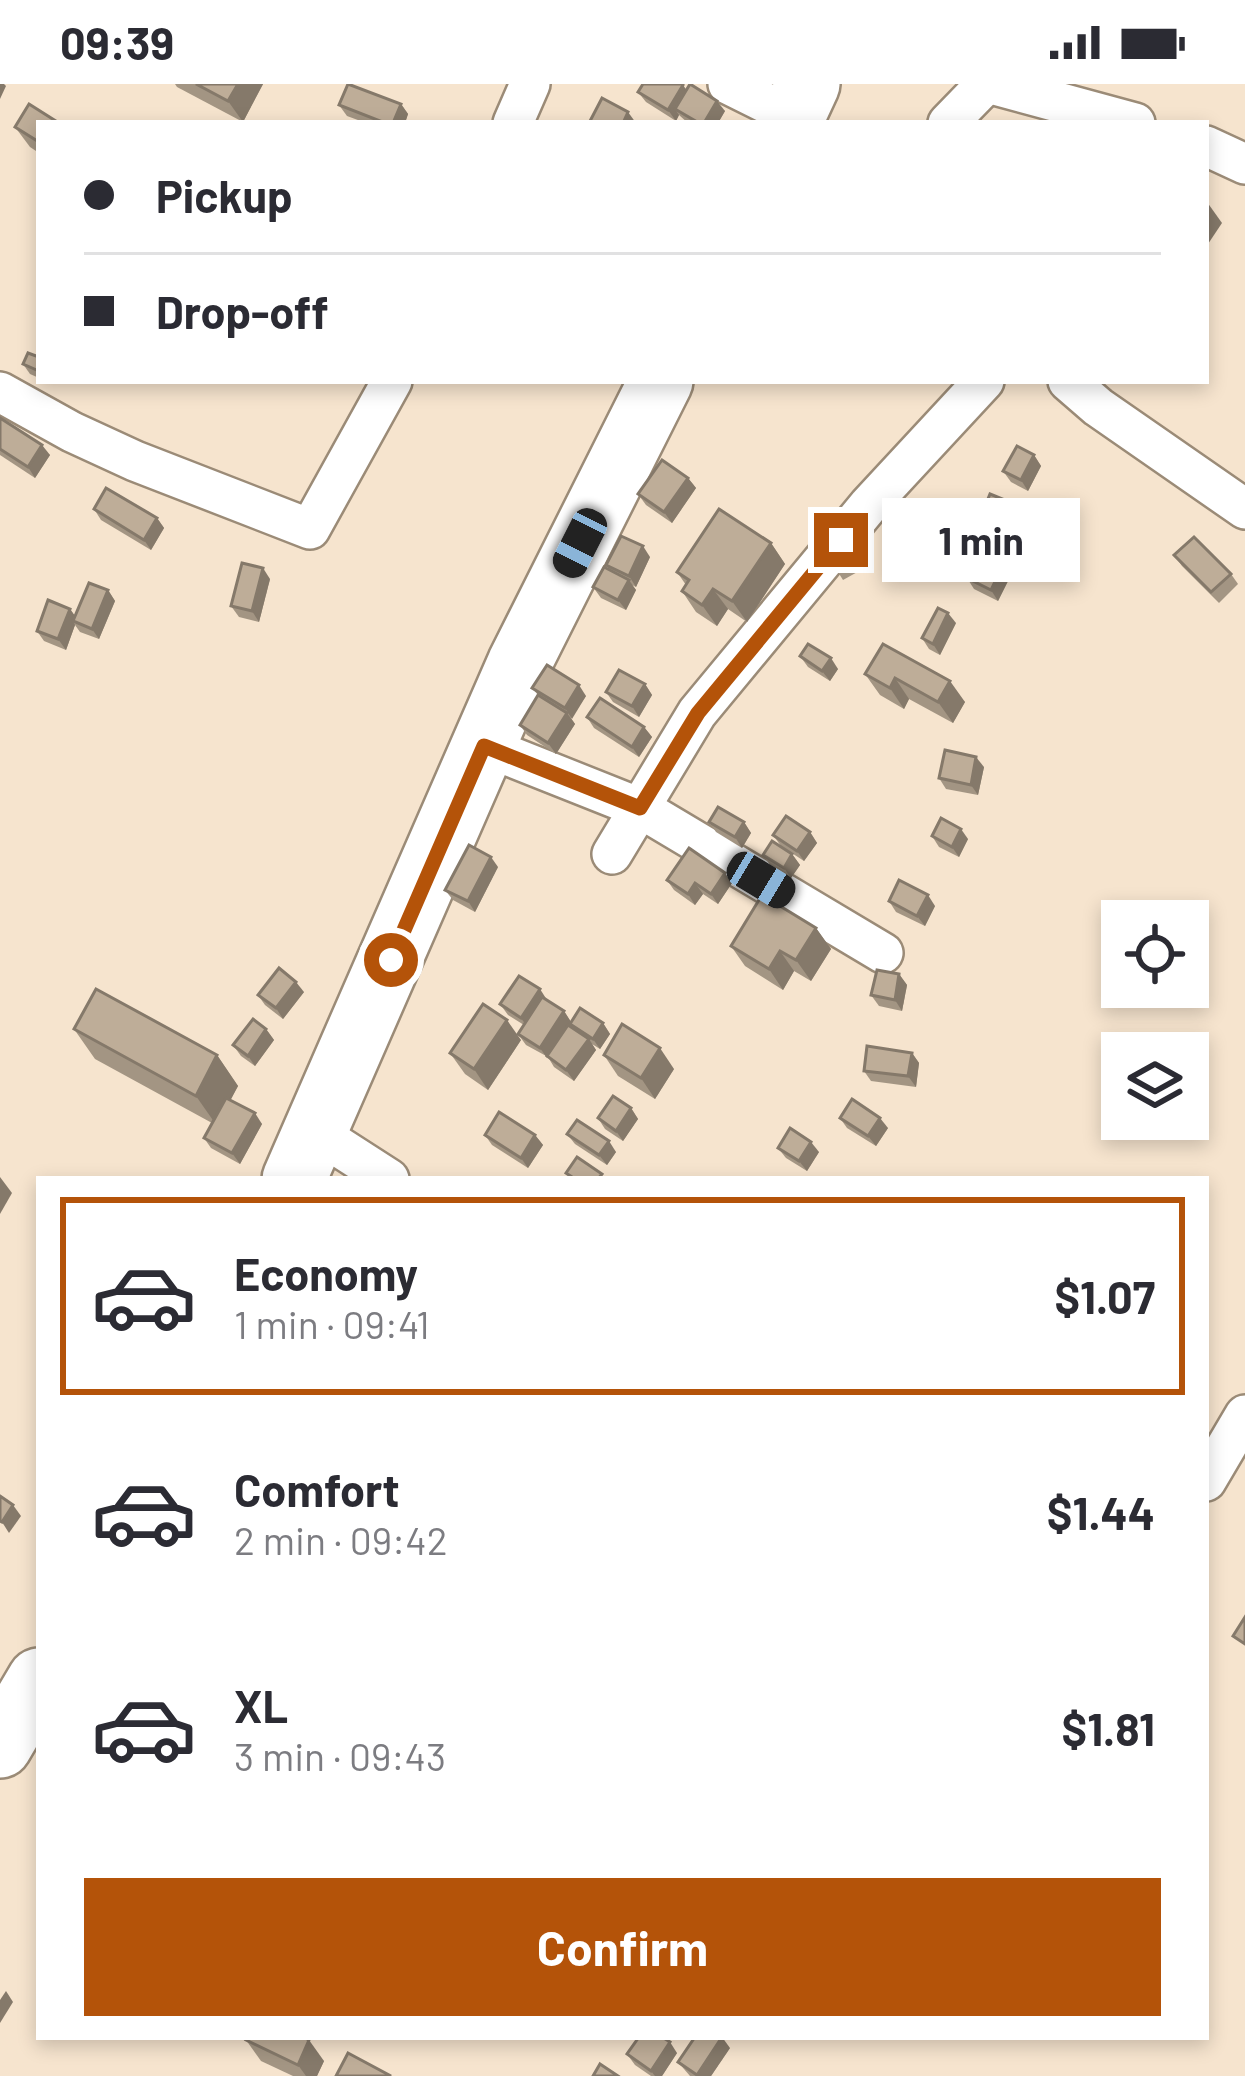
<!DOCTYPE html>
<html lang="en">
<head>
<meta charset="utf-8">
<style>
  :root { --surface:#fff; --page:#f7f7f7; --text:#2b2b33; --muted:#7c7c81; --line:#e1e1e2; --accent:#b45309 }
  body { margin:0; font-family:Barlow,sans-serif; background:var(--page); color:var(--text); height:100vh; display:flex; flex-direction:column; font-size:45px; white-space:nowrap }
  * { box-sizing:border-box; margin:0 }
  p { font-size:39px; color:var(--muted) }
  .icon { flex:none; width:66px; height:66px; fill:none; stroke:currentColor; stroke-width:2; stroke-linecap:round; stroke-linejoin:round }
  .map { position:relative; flex:1; overflow:hidden }
  .panel { position:absolute; left:36px; top:1092px; width:1173px; height:864px; display:flex; flex-direction:column; background:var(--surface); border-radius:0px; box-shadow:0 6px 18px #0003 }
  .panel>* { flex:none }
  .top-card { position:absolute; left:36px; top:36px; width:1173px; height:264px; border-radius:0px; box-shadow:0 6px 18px #0003; display:grid; align-content:center; height:264px; padding:0 48px; background:var(--surface) }
  .fabs { position:absolute; left:1101px; top:816px; display:grid; gap:24px }
  .fabs a { display:grid; place-items:center; width:108px; height:108px; border-radius:0px; background:var(--surface); box-shadow:0 6px 18px #0003; font-size:60px }
  .end { position:absolute; width:54px; height:54px; margin:-27px; border:15px solid #b45309; background:#fff; box-shadow:0 0 0 6px #fff }
  .from { border-radius:50% }
  .bubble { position:absolute; height:84px; border-radius:0px; background:var(--surface); box-shadow:0 6px 18px #0003; font-size:39px; font-weight:700; line-height:84px; text-align:center }
  .car { position:absolute; width:36px; height:72px; margin:-36px -18px; border-radius:15px; box-shadow:0 0 9px 3px #0007; background:linear-gradient(#222 24%,#8ab4d8 0 40%,#222 0 76%,#8ab4d8 0 86%,#222 0) }
  .top-card b { display:flex; align-items:center; gap:42px; height:114px; font-size:45px }
  .top-card b+b { border-top:3px solid var(--line) }
  .top-card i { width:30px; height:30px; background:var(--text) }
  ul { padding:21px 0 0; list-style:none }
  li { display:flex; align-items:center; gap:36px; height:198px; margin:0 24px 18px; padding:0 24px; border:6px solid transparent; border-radius:0px }
  li div { flex:1 }
  li b { display:block; font-size:45px }
  li em { font-style:normal; font-weight:700 }
  li.on { border-color:var(--accent) }
  li>.icon { width:108px; height:108px; stroke-width:1.5 }
  .cta { display:flex; gap:24px; margin-top:auto; padding:24px 48px }
  .cta a { flex:1; height:138px; border-radius:0px; background:var(--accent); color:#fff; font-size:48px; font-weight:700; line-height:138px; text-align:center }
  .status { display:flex; justify-content:space-between; align-items:center; height:84px; padding:0 60px; background:var(--surface); direction:ltr }
  .status svg { height:33px; fill:currentColor }
  .map>svg:first-child { display:block }
</style>
</head>
<body>
<div class="status"><b>09:39</b><svg viewBox="0 0 49 12"><path d="M0 12V9h3v3zM5 12V6h3v6zM10 12V3h3v9zM15 12V0h3v12zM26 1h20v11H26zM47 4h2v5h-2z"/></svg></div>
<div class="map">
<svg width="1245" height="1992" viewBox="0 0 1245 1992">
  <rect width="100%" height="100%" fill="#f6e4ce"/>
  <g fill="none" stroke-linecap="round" stroke-linejoin="round">
    <defs>
      <g id="street">
        <path d="M 728,0 L 806,39"/>
        <path d="M 991,0 L 1135,39"/>
        <path d="M 513,39 L 530,0"/>
        <path d="M 948,39 L 986,0"/>
        <path d="M 1206,62 L 1245,80"/>
        <path d="M 1068,297 L 1098,323 L 1245,425"/>
        <path d="M 0,308 L 72,348 L 135,377 L 310,445 L 392,297"/>
        <path d="M 484,662 L 640,724 L 883,869"/>
        <path d="M 612,770 L 697,629 L 869,421 L 984,297"/>
        <path d="M 316,1048 L 389,1095"/>
        <path d="M 1206,1397 L 1245,1331"/>
      </g>
      <g id="primary">
        <path d="M 790,39 L 808,0"/>
        <path d="M 294,1095 L 519,580 L 661,297"/>
        <path d="M 0,1662 L 39,1596"/>
      </g>
    </defs>
    <use href="#street" stroke="#9b8b77" stroke-width="44"/>
    <use href="#primary" stroke="#9b8b77" stroke-width="68"/>
    <use href="#street" stroke="#fff" stroke-width="39"/>
    <use href="#primary" stroke="#fff" stroke-width="63"/>
  </g>
  <g fill="#a39583">
    <path d="M 175,0 L 263,0 L 243,38 L 177,3 Z"/>
    <path d="M 686,6 L 725,27 L 718,39 L 688,39 L 679,31 L 676,37 L 646,18 L 638,8 Z"/>
    <path d="M 401,20 L 408,30 L 405,39 L 366,39 L 347,32 L 339,21 Z"/>
    <path d="M 39,39 L 39,69 L 30,63 L 15,43 Z"/>
    <path d="M 39,273 L 39,294 L 30,290 L 23,280 Z"/>
    <path d="M 0,334 L 50,371 L 35,394 L 0,371 Z"/>
    <path d="M 1034,371 L 1041,382 L 1028,407 L 1011,398 L 1003,387 Z"/>
    <path d="M 688,394 L 696,404 L 672,439 L 646,421 L 638,410 Z"/>
    <path d="M 1010,418 L 1018,429 L 1007,457 L 987,448 L 979,437 Z"/>
    <path d="M 94,425 L 157,434 L 164,444 L 151,466 L 101,436 Z"/>
    <path d="M 854,458 L 870,481 L 843,496 L 828,472 Z"/>
    <path d="M 771,459 L 785,480 L 747,538 L 728,525 L 717,542 L 696,528 L 682,507 L 686,501 L 677,488 Z"/>
    <path d="M 1174,471 L 1231,490 L 1238,500 L 1219,519 L 1182,482 Z"/>
    <path d="M 650,473 L 636,503 L 632,501 L 636,506 L 626,526 L 601,514 L 593,503 L 610,486 L 606,481 Z"/>
    <path d="M 1015,483 L 998,517 L 974,505 L 967,494 Z"/>
    <path d="M 270,495 L 259,538 L 239,533 L 231,522 Z"/>
    <path d="M 108,506 L 115,517 L 99,555 L 80,548 L 75,541 L 66,566 L 44,557 L 37,547 L 70,525 L 75,532 Z"/>
    <path d="M 956,539 L 940,571 L 929,565 L 922,554 Z"/>
    <path d="M 883,560 L 965,618 L 953,639 L 909,615 L 904,625 L 880,611 L 865,590 Z"/>
    <path d="M 800,572 L 838,585 L 830,597 L 808,583 Z"/>
    <path d="M 645,600 L 652,611 L 639,633 L 613,618 L 606,608 Z"/>
    <path d="M 532,604 L 586,612 L 571,634 L 575,640 L 556,670 L 527,651 L 520,641 L 538,611 Z"/>
    <path d="M 587,633 L 644,643 L 652,653 L 639,673 L 594,644 Z"/>
    <path d="M 984,683 L 978,711 L 946,705 L 939,694 Z"/>
    <path d="M 709,738 L 744,738 L 751,749 L 742,764 L 716,748 Z"/>
    <path d="M 810,748 L 817,759 L 804,777 L 781,762 L 773,751 Z"/>
    <path d="M 932,752 L 968,755 L 959,773 L 939,763 Z"/>
    <path d="M 792,770 L 800,781 L 791,794 L 770,781 L 763,771 Z"/>
    <path d="M 498,783 L 475,828 L 453,816 L 445,806 Z"/>
    <path d="M 667,796 L 732,799 L 718,820 L 703,810 L 695,821 L 674,806 Z"/>
    <path d="M 889,817 L 935,822 L 925,842 L 896,828 Z"/>
    <path d="M 816,844 L 831,865 L 811,897 L 794,887 L 783,906 L 745,882 L 731,862 Z"/>
    <path d="M 899,890 L 907,901 L 902,927 L 879,922 L 871,911 Z"/>
    <path d="M 304,908 L 283,935 L 265,921 L 258,911 Z"/>
    <path d="M 547,916 L 564,927 L 571,938 L 569,941 L 574,945 L 570,940 L 603,939 L 610,950 L 600,965 L 592,960 L 596,966 L 574,997 L 554,983 L 548,973 L 526,961 L 518,950 L 524,941 L 508,931 L 500,920 Z"/>
    <path d="M 74,945 L 217,971 L 238,1002 L 230,1016 L 262,1040 L 240,1080 L 211,1064 L 204,1054 L 212,1039 L 95,975 Z"/>
    <path d="M 266,945 L 274,956 L 255,982 L 241,972 L 233,961 Z"/>
    <path d="M 521,956 L 488,1006 L 465,990 L 450,969 Z"/>
    <path d="M 912,969 L 919,979 L 916,1003 L 871,997 L 864,987 Z"/>
    <path d="M 604,971 L 674,985 L 655,1015 L 618,992 Z"/>
    <path d="M 631,1024 L 638,1035 L 623,1057 L 605,1045 L 598,1034 Z"/>
    <path d="M 840,1034 L 888,1044 L 876,1062 L 847,1044 Z"/>
    <path d="M 567,1050 L 616,1068 L 607,1081 L 575,1060 Z"/>
    <path d="M 485,1051 L 535,1051 L 543,1061 L 528,1084 L 492,1061 Z"/>
    <path d="M 778,1064 L 819,1068 L 807,1087 L 786,1074 Z"/>
    <path d="M 246,1956 L 324,1977 L 317,1992 L 293,1992 L 261,1977 Z"/>
    <path d="M 730,1964 L 711,1992 L 690,1992 L 678,1978 Z"/>
    <path d="M 677,1969 L 662,1992 L 651,1992 L 635,1981 L 627,1970 Z"/>
  </g>
  <g fill="#85796a">
    <path d="M 0,0 L 4,0 L 6,2 L 0,15 Z"/>
    <path d="M 238,0 L 263,0 L 243,38 L 228,17 Z"/>
    <path d="M 683,1 L 690,11 L 675,25 L 679,31 L 676,37 L 668,26 Z"/>
    <path d="M 717,17 L 725,27 L 718,39 L 704,39 Z"/>
    <path d="M 401,20 L 408,30 L 405,39 L 393,39 Z"/>
    <path d="M 628,28 L 636,39 L 623,39 Z"/>
    <path d="M 1207,118 L 1222,139 L 1206,163 L 1206,120 Z"/>
    <path d="M 42,361 L 50,371 L 35,394 L 28,383 Z"/>
    <path d="M 1034,371 L 1041,382 L 1028,407 L 1021,396 Z"/>
    <path d="M 688,394 L 696,404 L 672,439 L 664,428 Z"/>
    <path d="M 1010,418 L 1018,429 L 1007,457 L 999,446 Z"/>
    <path d="M 157,434 L 164,444 L 151,466 L 144,456 Z"/>
    <path d="M 771,459 L 785,480 L 747,538 L 732,517 Z"/>
    <path d="M 643,462 L 650,473 L 636,503 L 629,492 Z"/>
    <path d="M 1007,473 L 1015,483 L 998,517 L 991,506 Z"/>
    <path d="M 263,484 L 270,495 L 259,538 L 252,527 Z"/>
    <path d="M 629,496 L 636,506 L 626,526 L 618,516 Z"/>
    <path d="M 713,505 L 728,525 L 717,542 L 702,521 Z"/>
    <path d="M 108,506 L 115,517 L 99,555 L 92,545 Z"/>
    <path d="M 70,525 L 77,535 L 73,537 L 75,541 L 66,566 L 58,555 Z"/>
    <path d="M 948,529 L 956,539 L 940,571 L 933,560 Z"/>
    <path d="M 831,574 L 838,585 L 830,597 L 822,587 Z"/>
    <path d="M 895,594 L 909,615 L 904,625 L 890,604 Z"/>
    <path d="M 950,597 L 965,618 L 953,639 L 938,618 Z"/>
    <path d="M 645,600 L 652,611 L 639,633 L 632,622 Z"/>
    <path d="M 579,601 L 586,612 L 572,635 L 565,624 Z"/>
    <path d="M 567,629 L 575,640 L 556,670 L 548,659 Z"/>
    <path d="M 644,643 L 652,653 L 639,673 L 632,663 Z"/>
    <path d="M 976,673 L 984,683 L 978,711 L 971,701 Z"/>
    <path d="M 744,738 L 751,749 L 742,764 L 735,753 Z"/>
    <path d="M 961,745 L 968,755 L 959,773 L 952,763 Z"/>
    <path d="M 810,748 L 817,759 L 804,777 L 797,767 Z"/>
    <path d="M 792,770 L 800,781 L 791,794 L 784,784 Z"/>
    <path d="M 491,773 L 498,783 L 475,828 L 468,817 Z"/>
    <path d="M 725,789 L 732,799 L 718,820 L 711,810 Z"/>
    <path d="M 695,799 L 703,810 L 695,821 L 688,810 Z"/>
    <path d="M 928,811 L 935,822 L 925,842 L 917,832 Z"/>
    <path d="M 816,844 L 831,865 L 811,897 L 796,876 Z"/>
    <path d="M 780,867 L 794,887 L 783,906 L 769,885 Z"/>
    <path d="M 899,890 L 907,901 L 902,927 L 895,916 Z"/>
    <path d="M 296,898 L 304,908 L 283,935 L 276,924 Z"/>
    <path d="M 540,905 L 547,916 L 528,944 L 521,934 Z"/>
    <path d="M 564,927 L 571,938 L 547,974 L 540,964 Z"/>
    <path d="M 507,936 L 521,956 L 488,1006 L 474,985 Z"/>
    <path d="M 603,939 L 610,950 L 600,965 L 593,955 Z"/>
    <path d="M 266,945 L 274,956 L 255,982 L 248,972 Z"/>
    <path d="M 589,955 L 596,966 L 574,997 L 566,986 Z"/>
    <path d="M 660,964 L 674,985 L 655,1015 L 641,994 Z"/>
    <path d="M 912,969 L 919,979 L 916,1003 L 908,992 Z"/>
    <path d="M 217,971 L 238,1002 L 217,1042 L 196,1012 Z"/>
    <path d="M 631,1024 L 638,1035 L 623,1057 L 616,1047 Z"/>
    <path d="M 255,1029 L 262,1040 L 240,1080 L 232,1069 Z"/>
    <path d="M 880,1034 L 888,1044 L 876,1062 L 868,1052 Z"/>
    <path d="M 535,1051 L 543,1061 L 528,1084 L 521,1074 Z"/>
    <path d="M 609,1057 L 616,1068 L 607,1081 L 599,1071 Z"/>
    <path d="M 811,1058 L 819,1068 L 807,1087 L 799,1077 Z"/>
    <path d="M 0,1093 L 12,1109 L 0,1130 Z"/>
    <path d="M 13,1421 L 21,1432 L 9,1449 L 2,1438 Z"/>
    <path d="M 6,1907 L 13,1918 L 0,1939 L 0,1916 Z"/>
    <path d="M 722,1953 L 730,1964 L 711,1992 L 697,1992 Z"/>
    <path d="M 309,1956 L 324,1977 L 317,1992 L 306,1992 L 298,1981 Z"/>
    <path d="M 670,1958 L 677,1969 L 662,1992 L 655,1992 L 651,1987 Z"/>
  </g>
  <g fill="#bead98" stroke="#85796a" stroke-width="3">
    <path d="M 196,0 L 238,0 L 228,17 Z"/>
    <path d="M 348,0 L 401,20 L 393,39 L 385,39 L 339,21 Z"/>
    <path d="M 643,0 L 682,0 L 683,1 L 668,26 L 638,8 Z"/>
    <path d="M 690,0 L 717,17 L 704,39 L 699,39 L 675,25 Z"/>
    <path d="M 602,14 L 628,28 L 623,39 L 589,39 Z"/>
    <path d="M 29,20 L 59,39 L 39,39 L 39,58 L 15,43 Z"/>
    <path d="M 28,269 L 39,273 L 39,287 L 23,280 Z"/>
    <path d="M 0,334 L 42,361 L 28,383 L 0,365 Z"/>
    <path d="M 1017,362 L 1034,371 L 1021,396 L 1003,387 Z"/>
    <path d="M 662,376 L 688,394 L 664,428 L 638,410 Z"/>
    <path d="M 106,404 L 157,434 L 144,456 L 94,425 Z"/>
    <path d="M 990,410 L 1010,418 L 999,446 L 979,437 Z"/>
    <path d="M 719,425 L 771,459 L 732,517 L 713,505 L 702,521 L 682,507 L 689,496 L 677,488 Z"/>
    <path d="M 621,452 L 643,462 L 629,492 L 606,481 Z"/>
    <path d="M 1194,453 L 1231,490 L 1211,508 L 1174,471 Z"/>
    <path d="M 854,458 L 862,471 L 836,485 L 828,472 Z"/>
    <path d="M 983,461 L 1007,473 L 991,506 L 967,494 Z"/>
    <path d="M 242,479 L 263,484 L 252,527 L 231,522 Z"/>
    <path d="M 604,483 L 629,496 L 618,516 L 593,503 Z"/>
    <path d="M 89,499 L 108,506 L 92,545 L 73,537 Z"/>
    <path d="M 48,516 L 70,525 L 58,555 L 37,547 Z"/>
    <path d="M 938,524 L 948,529 L 933,560 L 922,554 Z"/>
    <path d="M 808,560 L 831,574 L 822,587 L 800,572 Z"/>
    <path d="M 883,560 L 950,597 L 938,618 L 895,594 L 890,604 L 865,590 Z"/>
    <path d="M 547,581 L 579,601 L 565,624 L 532,604 Z"/>
    <path d="M 619,586 L 645,600 L 632,622 L 606,608 Z"/>
    <path d="M 538,611 L 567,629 L 548,659 L 520,641 Z"/>
    <path d="M 600,614 L 644,643 L 632,663 L 587,633 Z"/>
    <path d="M 945,666 L 976,673 L 971,701 L 939,694 Z"/>
    <path d="M 718,723 L 744,738 L 735,753 L 709,738 Z"/>
    <path d="M 786,732 L 810,748 L 797,767 L 773,751 Z"/>
    <path d="M 941,734 L 961,745 L 952,763 L 932,752 Z"/>
    <path d="M 772,757 L 792,770 L 784,784 L 763,771 Z"/>
    <path d="M 469,761 L 491,773 L 468,817 L 445,806 Z"/>
    <path d="M 689,764 L 725,789 L 711,810 L 695,799 L 688,810 L 667,796 Z"/>
    <path d="M 899,796 L 928,811 L 917,832 L 889,817 Z"/>
    <path d="M 762,811 L 816,844 L 796,876 L 780,867 L 769,885 L 731,862 Z"/>
    <path d="M 279,884 L 296,898 L 276,924 L 258,911 Z"/>
    <path d="M 877,886 L 899,890 L 895,916 L 871,911 Z"/>
    <path d="M 519,892 L 540,905 L 521,934 L 500,920 Z"/>
    <path d="M 96,905 L 217,971 L 196,1012 L 74,945 Z"/>
    <path d="M 542,913 L 564,927 L 540,964 L 518,950 Z"/>
    <path d="M 483,920 L 507,936 L 474,985 L 450,969 Z"/>
    <path d="M 580,924 L 603,939 L 593,955 L 570,940 Z"/>
    <path d="M 253,935 L 266,945 L 248,972 L 233,961 Z"/>
    <path d="M 622,940 L 660,964 L 641,994 L 604,971 Z"/>
    <path d="M 568,941 L 589,955 L 566,986 L 547,972 Z"/>
    <path d="M 867,962 L 912,969 L 908,992 L 864,987 Z"/>
    <path d="M 613,1012 L 631,1024 L 616,1047 L 598,1034 Z"/>
    <path d="M 226,1014 L 255,1029 L 232,1069 L 204,1054 Z"/>
    <path d="M 852,1015 L 880,1034 L 868,1052 L 840,1034 Z"/>
    <path d="M 499,1028 L 535,1051 L 521,1074 L 485,1051 Z"/>
    <path d="M 577,1036 L 609,1057 L 599,1071 L 567,1050 Z"/>
    <path d="M 790,1044 L 811,1058 L 799,1077 L 778,1064 Z"/>
    <path d="M 577,1073 L 602,1090 L 598,1095 L 575,1095 L 566,1089 Z"/>
    <path d="M 0,1412 L 13,1421 L 2,1438 L 0,1437 Z"/>
    <path d="M 1245,1533 L 1245,1560 L 1233,1552 Z"/>
    <path d="M 248,1953 L 303,1953 L 309,1956 L 298,1981 L 246,1956 Z"/>
    <path d="M 639,1953 L 662,1953 L 670,1958 L 651,1987 L 627,1970 Z"/>
    <path d="M 695,1953 L 722,1953 L 697,1991 L 678,1978 Z"/>
    <path d="M 348,1969 L 391,1992 L 336,1992 Z"/>
    <path d="M 600,1980 L 618,1992 L 593,1992 Z"/>
  </g>
  <g fill="none" stroke-linecap="round" stroke-linejoin="round">
    <path stroke="#b45309" stroke-width="15" d="M 391,876 L 484,662 L 640,724 L 698,629 L 841,456"/>
  </g>
</svg>
<div class="fabs">
<a><svg class="icon" aria-label="locate" viewBox="0 0 24 24"><circle cx="12" cy="12" r="6"/><path d="M12 2v4M12 18v4M2 12h4M18 12h4"/></svg></a>
<a><svg class="icon" aria-label="layers" viewBox="0 0 24 24"><path d="M12 4l9 5-9 5-9-5zM3 14l9 5 9-5"/></svg></a>
</div>
<i class="end from" style="left:391px;top:876px"></i>
<i class="end" style="left:841px;top:456px"></i>
<div class="bubble" style="left:882px;top:414px;width:198px">1 min</div>
<i class="car" style="left:580px;top:459px;rotate:207deg"></i>
<i class="car" style="left:761px;top:796px;rotate:121deg"></i>
<div class="top-card">
<b><i class="from"></i>Pickup</b>
<b><i></i>Drop-off</b>
</div>
<section class="panel">
<ul>
<li class="on"><svg class="icon" aria-label="car" viewBox="0 0 24 24"><path d="M5 17H2v-5l4-1 3-4h7l3 4 3 1v5h-3M9 17h6M6 11h13"/><circle cx="7" cy="17" r="2"/><circle cx="17" cy="17" r="2"/></svg><div><b>Economy</b><p>1 min · 09:41</p></div><em>$1.07</em></li>
<li><svg class="icon" aria-label="car" viewBox="0 0 24 24"><path d="M5 17H2v-5l4-1 3-4h7l3 4 3 1v5h-3M9 17h6M6 11h13"/><circle cx="7" cy="17" r="2"/><circle cx="17" cy="17" r="2"/></svg><div><b>Comfort</b><p>2 min · 09:42</p></div><em>$1.44</em></li>
<li><svg class="icon" aria-label="car" viewBox="0 0 24 24"><path d="M5 17H2v-5l4-1 3-4h7l3 4 3 1v5h-3M9 17h6M6 11h13"/><circle cx="7" cy="17" r="2"/><circle cx="17" cy="17" r="2"/></svg><div><b>XL</b><p>3 min · 09:43</p></div><em>$1.81</em></li>
</ul>
<div class="cta"><a>Confirm</a></div>
</section>
</div>
</body>
</html>
